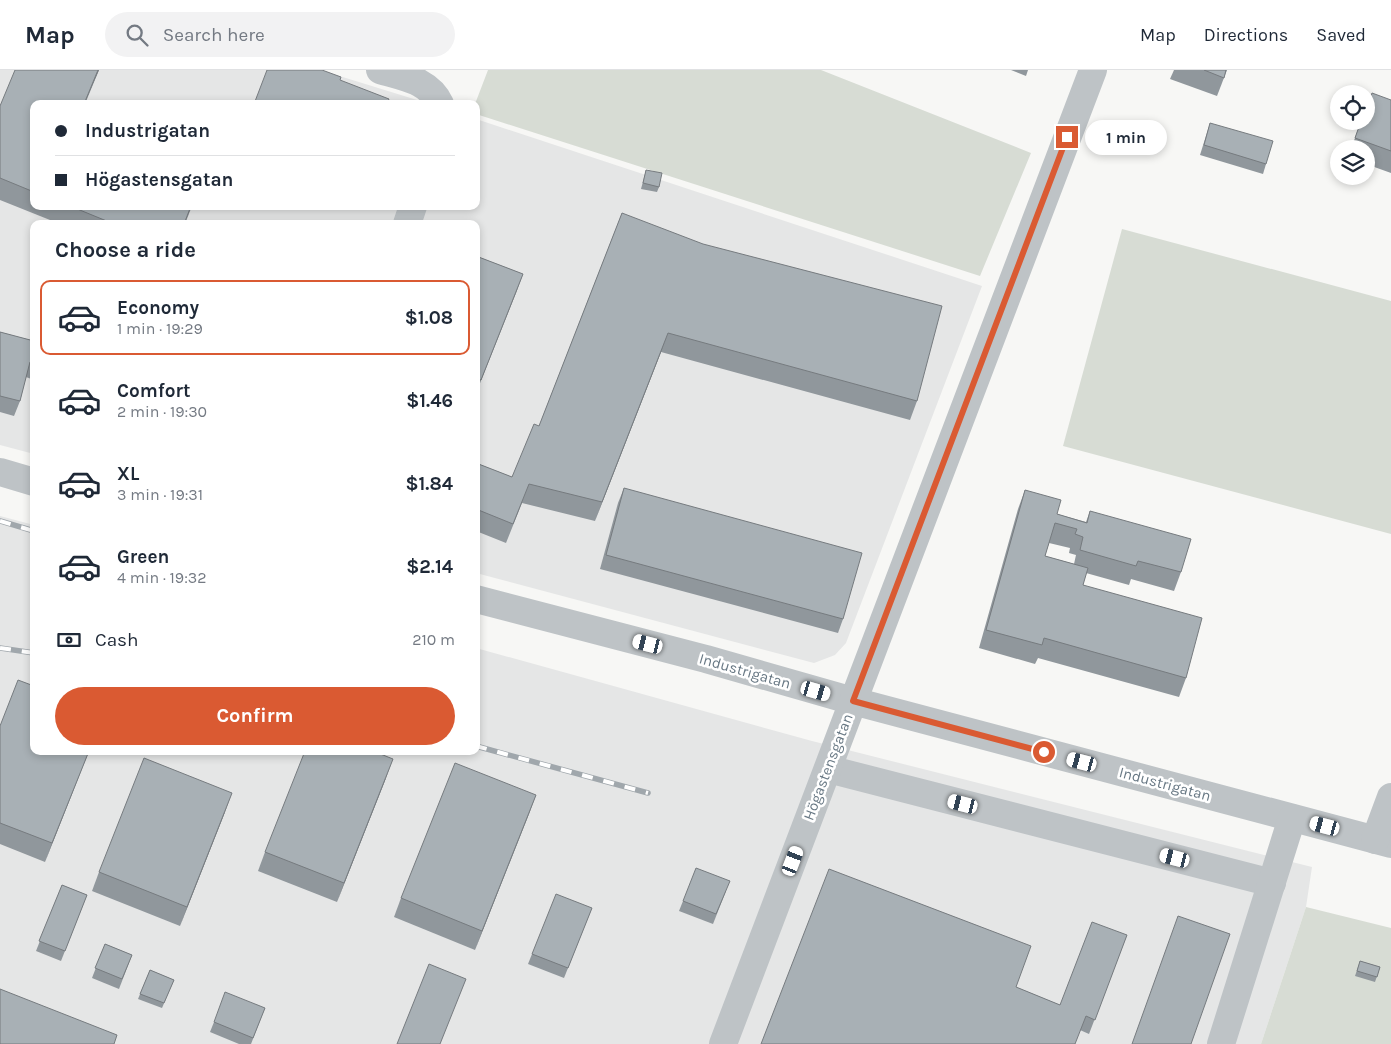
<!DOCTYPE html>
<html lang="en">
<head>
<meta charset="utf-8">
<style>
  :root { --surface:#fff; --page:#f2f2f3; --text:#1f2937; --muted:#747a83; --line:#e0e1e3; --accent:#da5a32 }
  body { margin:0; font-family:Karla,sans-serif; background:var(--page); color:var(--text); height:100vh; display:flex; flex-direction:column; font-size:19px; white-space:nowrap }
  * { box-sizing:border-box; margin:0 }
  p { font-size:16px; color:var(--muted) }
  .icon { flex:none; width:28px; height:28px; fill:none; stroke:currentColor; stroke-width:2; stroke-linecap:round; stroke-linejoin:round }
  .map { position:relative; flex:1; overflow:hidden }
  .sheet { position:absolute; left:30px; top:150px; width:450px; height:535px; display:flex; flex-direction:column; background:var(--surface); border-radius:10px; box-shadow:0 2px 8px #0003 }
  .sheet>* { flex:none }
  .hud { position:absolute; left:30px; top:30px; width:450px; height:110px; border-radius:10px; box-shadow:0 2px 8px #0003; display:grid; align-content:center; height:110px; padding:0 25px; background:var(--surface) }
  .tools { position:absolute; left:1330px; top:15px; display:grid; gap:10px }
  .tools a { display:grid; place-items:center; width:45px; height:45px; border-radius:50%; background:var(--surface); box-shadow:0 2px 8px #0003; font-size:25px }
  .end { position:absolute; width:22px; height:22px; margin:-11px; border:6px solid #da5a32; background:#fff; box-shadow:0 0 0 2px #fff }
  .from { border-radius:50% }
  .bubble { position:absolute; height:35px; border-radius:18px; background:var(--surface); box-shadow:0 2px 8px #0003; font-size:16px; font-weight:700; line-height:35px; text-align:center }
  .car { position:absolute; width:15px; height:30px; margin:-15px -8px; border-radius:6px; box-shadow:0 0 4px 1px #0007; background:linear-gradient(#fff 24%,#345 0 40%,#fff 0 76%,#345 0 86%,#fff 0) }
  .hud b { display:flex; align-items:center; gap:18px; height:48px; font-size:19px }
  .hud b+b { border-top:1px solid var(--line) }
  .hud i { width:12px; height:12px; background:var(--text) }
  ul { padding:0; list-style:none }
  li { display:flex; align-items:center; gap:15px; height:75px; margin:0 10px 8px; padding:0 15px; border:2px solid transparent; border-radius:10px }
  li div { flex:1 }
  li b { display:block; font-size:19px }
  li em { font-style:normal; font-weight:700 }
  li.selected { border-color:var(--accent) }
  li>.icon { width:45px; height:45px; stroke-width:1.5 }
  h2 { padding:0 25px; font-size:22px; line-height:60px }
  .pay { display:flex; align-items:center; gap:12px; height:55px; padding:0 25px; font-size:19px }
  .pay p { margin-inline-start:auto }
  .button { display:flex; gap:10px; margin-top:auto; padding:10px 25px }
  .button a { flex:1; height:58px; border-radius:30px; background:var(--accent); color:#fff; font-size:20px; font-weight:700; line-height:58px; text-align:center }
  header { display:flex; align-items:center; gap:30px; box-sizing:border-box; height:70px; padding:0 25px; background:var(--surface); border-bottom:1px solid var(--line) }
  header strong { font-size:24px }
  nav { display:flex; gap:28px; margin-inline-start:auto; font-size:18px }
  .search { width:350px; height:45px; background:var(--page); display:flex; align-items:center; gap:12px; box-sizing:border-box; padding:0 18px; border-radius:28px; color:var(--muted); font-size:19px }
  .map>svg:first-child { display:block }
</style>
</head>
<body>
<header>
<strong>Map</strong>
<div class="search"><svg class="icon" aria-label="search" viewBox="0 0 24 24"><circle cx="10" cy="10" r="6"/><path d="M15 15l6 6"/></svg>Search here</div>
<nav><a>Map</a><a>Directions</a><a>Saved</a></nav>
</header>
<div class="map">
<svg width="1391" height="974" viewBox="0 0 1391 974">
  <rect width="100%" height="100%" fill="#f7f7f5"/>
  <g fill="#e5e6e6">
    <path d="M 0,0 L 320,0 L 430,34 L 34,34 L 34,136 L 476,136 L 476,49 L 982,216 L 846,573 L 835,585 L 814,593 L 476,503 L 476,154 L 34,154 L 34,384 L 0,375 Z"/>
    <path d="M 0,446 L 34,455 L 34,681 L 476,681 L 476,578 L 812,671 L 1312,797 L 1306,837 L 1261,974 L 0,974 Z"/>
  </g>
  <g fill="#d7dcd4">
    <path d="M 488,0 L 821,0 L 1031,83 L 980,206 L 476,44 L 476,34 L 475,34 Z"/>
    <path d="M 1122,159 L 1391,231 L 1391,464 L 1063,376 Z"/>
    <path d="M 1306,837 L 1391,858 L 1391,974 L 1261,974 Z"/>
  </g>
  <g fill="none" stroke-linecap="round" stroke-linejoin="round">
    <g stroke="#bec3c6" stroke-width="28">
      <path d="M 380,0 C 403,7 429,10 440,34"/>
      <path d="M 407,154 L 413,136"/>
      <path d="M 0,402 L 34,412"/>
      <path d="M 476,529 L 706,589 L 853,631 L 1391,774"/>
      <path d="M 828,699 L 1272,813"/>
      <path d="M 1375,770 L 1391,727"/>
      <path d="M 723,974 L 1093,0"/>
      <path d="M 1221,974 L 1292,748"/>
    </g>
    <defs>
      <g id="rail">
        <path d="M 0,451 L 34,461"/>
        <path d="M 0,578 L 34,583"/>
        <path d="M 476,676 L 648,723"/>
      </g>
    </defs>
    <use href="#rail" stroke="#a0a7ac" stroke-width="5.5"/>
    <use href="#rail" stroke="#fff" stroke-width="4" stroke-dasharray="11" stroke-linecap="butt"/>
  </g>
  <g fill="#90979c" fill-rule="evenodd">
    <path d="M 99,0 L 85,34 L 34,34 L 34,136 L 192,136 L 185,154 L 60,154 L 0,130 L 0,36 Z"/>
    <path d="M 1011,0 L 1028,0 L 1026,6 Z"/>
    <path d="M 1174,0 L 1227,0 L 1217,26 L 1170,9 Z"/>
    <path d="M 1391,30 L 1391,103 L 1366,94 L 1366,79 L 1351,79 L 1361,51 Z"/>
    <path d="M 1210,53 L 1266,94 L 1263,104 L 1200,85 Z"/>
    <path d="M 646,100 L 659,117 L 657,122 L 641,119 Z"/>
    <path d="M 622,143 L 917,331 L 910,350 L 661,282 L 595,451 L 522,433 L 506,473 L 476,461 L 476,393 L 512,407 L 539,356 Z"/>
    <path d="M 476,186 L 523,204 L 476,323 Z"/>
    <path d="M 0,262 L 34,271 L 34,310 L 26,307 L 20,331 L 14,346 L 0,342 Z"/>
    <path d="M 624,418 L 843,549 L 838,563 L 600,499 L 618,433 Z"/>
    <path d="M 1025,420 L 1057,444 L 1086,452 L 1090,441 L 1181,502 L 1174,521 L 1131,509 L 1129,515 L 1086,503 L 1083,515 L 1186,608 L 1179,627 L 1038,588 L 1035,594 L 979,578 L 1018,439 ZM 1049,473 L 1070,478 L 1069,483 L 1076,485 L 1074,494 L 1045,486 Z"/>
    <path d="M 0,656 L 89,681 L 45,792 L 0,774 Z"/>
    <path d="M 386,708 L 337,832 L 258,801 L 265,782 Z"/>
    <path d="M 536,725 L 475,880 L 394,847 L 401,828 Z"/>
    <path d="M 225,742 L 180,856 L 92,821 L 99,802 Z"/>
    <path d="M 62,815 L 87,825 L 61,891 L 36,881 Z"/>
    <path d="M 726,821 L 713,854 L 679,841 L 683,831 Z"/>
    <path d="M 592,838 L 564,908 L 528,894 L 532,884 Z"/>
    <path d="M 1127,865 L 1089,964 L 1080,960 L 1016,917 L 1060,935 Z"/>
    <path d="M 105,874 L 132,885 L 119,919 L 92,908 Z"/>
    <path d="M 1360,891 L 1380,897 L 1375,912 L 1355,906 Z"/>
    <path d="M 150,900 L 174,910 L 162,938 L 138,929 Z"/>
    <path d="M 265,938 L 251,974 L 239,974 L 210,962 L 214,952 Z"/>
  </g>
  <g fill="#767b7f">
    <path d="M 98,0 L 99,0 L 84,34 Z"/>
    <path d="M 523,204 L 516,223 L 476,323 L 481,310 Z"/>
    <path d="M 668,263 L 661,282 L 595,451 L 602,432 Z"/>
    <path d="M 89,681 L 45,792 L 52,773 Z"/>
    <path d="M 393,689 L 386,708 L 337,832 L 344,813 Z"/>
    <path d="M 232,723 L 225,742 L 180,856 L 187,837 Z"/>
    <path d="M 536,725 L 529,744 L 475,880 L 482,861 Z"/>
  </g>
  <g fill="#a8b0b5" stroke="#767b7f">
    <path d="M 15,0 L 98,0 L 84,34 L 34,34 L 34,122 L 0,108 L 0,36 Z"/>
    <path d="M 267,0 L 322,0 L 341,7 L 340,10 L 389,29 L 387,34 L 254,34 Z"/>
    <path d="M 1204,0 L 1226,0 L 1224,8 Z"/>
    <path d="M 1372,23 L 1391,30 L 1391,81 L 1355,68 L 1361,51 L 1366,51 L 1366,38 Z"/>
    <path d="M 1210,53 L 1273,71 L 1266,94 L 1204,75 Z"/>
    <path d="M 646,100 L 662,103 L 659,117 L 643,113 Z"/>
    <path d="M 70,136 L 191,136 L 184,154 L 114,154 Z"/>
    <path d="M 622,143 L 703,174 L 942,236 L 917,331 L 668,263 L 602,432 L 529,414 L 513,454 L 476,439 L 476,393 L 512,407 L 534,354 L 539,356 Z"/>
    <path d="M 476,186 L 523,204 L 481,310 L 476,308 Z"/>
    <path d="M 0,262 L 34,271 L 34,293 L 30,292 L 20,331 L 0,326 Z"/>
    <path d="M 624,418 L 862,483 L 843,549 L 606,485 Z"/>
    <path d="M 1025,420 L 1061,430 L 1057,444 L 1087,453 L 1090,441 L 1191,469 L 1181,502 L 1138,491 L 1136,496 L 1080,480 L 1083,467 L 1075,464 L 1077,459 L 1055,453 L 1045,486 L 1088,498 L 1083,515 L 1202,548 L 1186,608 L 1044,568 L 1042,575 L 986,560 Z"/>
    <path d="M 18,610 L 34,616 L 34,681 L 89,681 L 52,773 L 0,753 L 0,656 Z"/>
    <path d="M 305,681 L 373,681 L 393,689 L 344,813 L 265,782 Z"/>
    <path d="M 144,688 L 232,723 L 187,837 L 99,802 Z"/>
    <path d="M 455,693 L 536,725 L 482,861 L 401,828 Z"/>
    <path d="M 696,798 L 730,811 L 716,844 L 683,831 Z"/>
    <path d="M 829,799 L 1031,876 L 1016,917 L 1060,935 L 1092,852 L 1127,865 L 1095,950 L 1086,946 L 1075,974 L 761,974 Z"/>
    <path d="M 62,815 L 87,825 L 65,881 L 39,871 Z"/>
    <path d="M 556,824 L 592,838 L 568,898 L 532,884 Z"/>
    <path d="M 1178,846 L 1230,864 L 1191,974 L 1132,974 Z"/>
    <path d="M 105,874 L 132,885 L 122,909 L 95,898 Z"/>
    <path d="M 1360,891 L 1380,897 L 1377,907 L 1357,901 Z"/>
    <path d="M 429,894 L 466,909 L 440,974 L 397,974 Z"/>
    <path d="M 150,900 L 174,910 L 164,933 L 140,924 Z"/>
    <path d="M 0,919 L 117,965 L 114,974 L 0,974 Z"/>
    <path d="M 225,922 L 265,938 L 253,968 L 214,952 Z"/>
  </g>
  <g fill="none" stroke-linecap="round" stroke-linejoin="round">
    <path stroke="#da5a32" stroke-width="6" d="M 1044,682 L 853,631 L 1067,67"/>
  </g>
  <g text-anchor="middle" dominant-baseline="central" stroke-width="5" stroke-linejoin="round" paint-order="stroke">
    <g font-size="15" fill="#687884" stroke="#fff">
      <text transform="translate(745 601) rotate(16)">Industrigatan</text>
      <text transform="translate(828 697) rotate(-69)">Högastensgatan</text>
      <text transform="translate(1165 714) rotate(15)">Industrigatan</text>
    </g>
  </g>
</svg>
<div class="tools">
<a><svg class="icon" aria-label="locate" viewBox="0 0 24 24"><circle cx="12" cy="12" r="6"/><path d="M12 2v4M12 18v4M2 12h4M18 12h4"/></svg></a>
<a><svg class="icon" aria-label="layers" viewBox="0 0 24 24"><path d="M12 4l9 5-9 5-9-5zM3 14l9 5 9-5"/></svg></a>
</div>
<i class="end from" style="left:1044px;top:682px"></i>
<i class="end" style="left:1067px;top:67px"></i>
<div class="bubble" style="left:1085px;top:50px;width:82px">1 min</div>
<i class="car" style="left:648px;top:574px;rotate:284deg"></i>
<i class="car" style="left:816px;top:621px;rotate:106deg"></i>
<i class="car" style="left:1082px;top:692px;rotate:285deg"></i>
<i class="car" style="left:963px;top:734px;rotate:284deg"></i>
<i class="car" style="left:1325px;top:756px;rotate:285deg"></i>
<i class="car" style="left:1175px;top:788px;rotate:284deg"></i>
<i class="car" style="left:793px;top:791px;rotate:21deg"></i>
<div class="hud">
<b><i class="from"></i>Industrigatan</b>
<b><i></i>Högastensgatan</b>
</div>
<section class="sheet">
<h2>Choose a ride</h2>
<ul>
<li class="selected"><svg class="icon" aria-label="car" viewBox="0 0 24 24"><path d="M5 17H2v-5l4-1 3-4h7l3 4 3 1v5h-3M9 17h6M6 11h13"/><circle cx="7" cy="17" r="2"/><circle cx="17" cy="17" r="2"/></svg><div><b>Economy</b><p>1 min · 19:29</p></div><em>$1.08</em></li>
<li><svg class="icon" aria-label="car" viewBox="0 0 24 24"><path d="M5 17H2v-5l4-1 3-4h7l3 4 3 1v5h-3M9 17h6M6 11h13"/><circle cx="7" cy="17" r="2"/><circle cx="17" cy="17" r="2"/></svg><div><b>Comfort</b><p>2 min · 19:30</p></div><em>$1.46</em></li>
<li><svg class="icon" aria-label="car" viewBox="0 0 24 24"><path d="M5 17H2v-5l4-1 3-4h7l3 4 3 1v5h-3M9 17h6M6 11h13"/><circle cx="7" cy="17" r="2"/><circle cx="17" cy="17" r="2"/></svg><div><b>XL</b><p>3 min · 19:31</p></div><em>$1.84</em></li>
<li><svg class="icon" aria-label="car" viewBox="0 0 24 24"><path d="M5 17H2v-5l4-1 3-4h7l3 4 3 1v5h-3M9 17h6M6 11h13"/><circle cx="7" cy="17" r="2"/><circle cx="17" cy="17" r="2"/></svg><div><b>Green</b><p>4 min · 19:32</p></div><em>$2.14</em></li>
</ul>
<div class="pay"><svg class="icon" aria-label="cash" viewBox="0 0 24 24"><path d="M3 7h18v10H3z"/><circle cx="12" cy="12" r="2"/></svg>Cash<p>210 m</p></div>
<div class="button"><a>Confirm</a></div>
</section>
</div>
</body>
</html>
